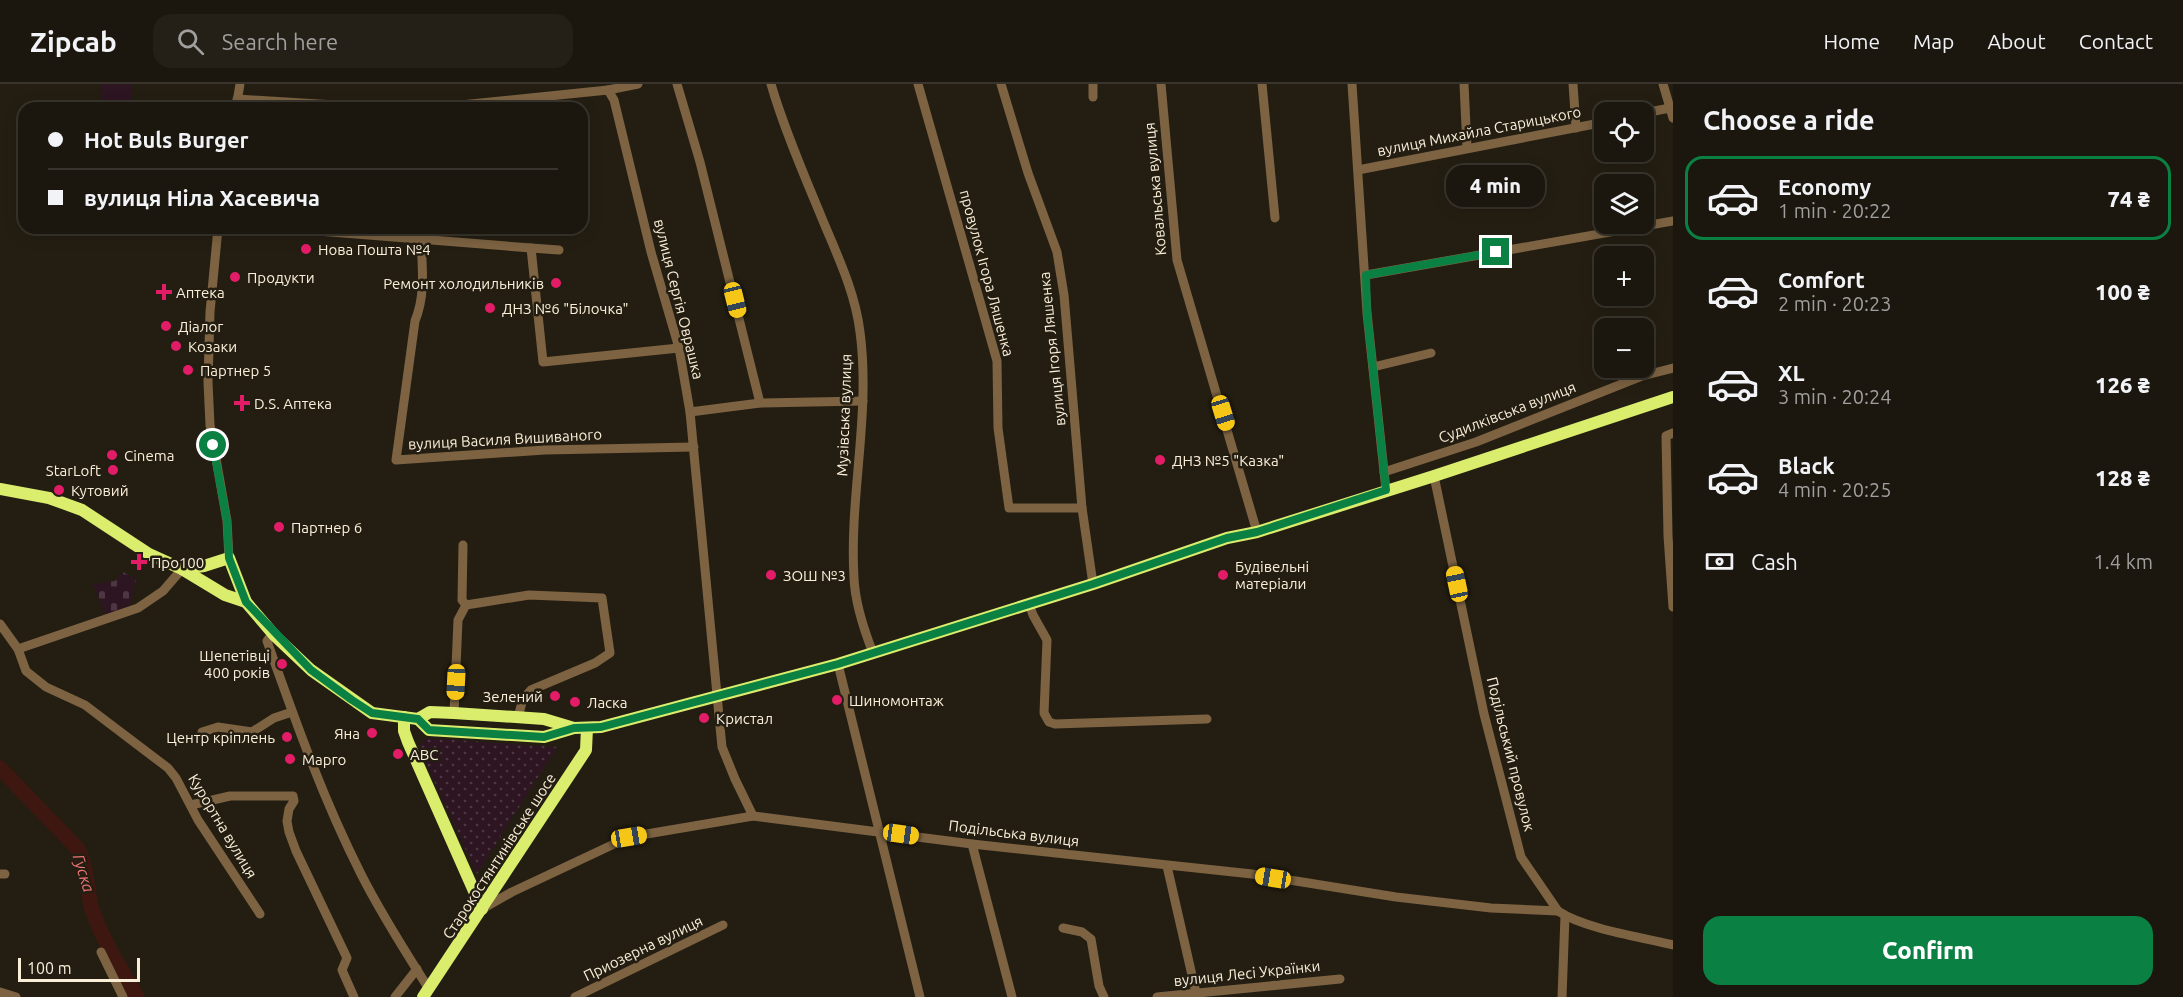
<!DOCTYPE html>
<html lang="en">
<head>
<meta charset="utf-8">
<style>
  :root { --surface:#1b160e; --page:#241f17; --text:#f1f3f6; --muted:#a09f9e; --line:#39352e; --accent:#0b8043 }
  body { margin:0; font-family:Ubuntu,sans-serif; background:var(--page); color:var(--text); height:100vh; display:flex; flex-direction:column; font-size:22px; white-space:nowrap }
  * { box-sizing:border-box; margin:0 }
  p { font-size:20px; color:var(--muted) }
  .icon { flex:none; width:33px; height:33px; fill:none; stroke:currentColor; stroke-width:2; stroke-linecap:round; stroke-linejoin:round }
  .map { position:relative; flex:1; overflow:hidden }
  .details { display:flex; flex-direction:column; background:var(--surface); width:510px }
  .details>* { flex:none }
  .hud { position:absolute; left:18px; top:18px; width:570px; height:132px; border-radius:18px; box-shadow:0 3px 15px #0003,0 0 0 2px var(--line); display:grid; align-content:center; height:132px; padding:0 30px; background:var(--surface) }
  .fabs { position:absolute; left:1594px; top:18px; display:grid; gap:12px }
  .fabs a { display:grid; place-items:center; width:60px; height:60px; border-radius:12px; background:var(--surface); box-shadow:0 3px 15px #0003,0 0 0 2px var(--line); font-size:30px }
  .scale { position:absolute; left:18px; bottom:15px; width:122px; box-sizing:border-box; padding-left:6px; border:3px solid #faeed9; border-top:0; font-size:16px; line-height:21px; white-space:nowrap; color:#faeed9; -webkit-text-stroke:4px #241e12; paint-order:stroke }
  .end { position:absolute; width:27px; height:27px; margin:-14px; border:8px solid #0b8043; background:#fff; box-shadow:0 0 0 3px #fff }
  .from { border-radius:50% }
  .bubble { position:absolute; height:42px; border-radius:18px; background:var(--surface); box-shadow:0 3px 15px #0003,0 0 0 2px var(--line); font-size:20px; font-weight:800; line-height:42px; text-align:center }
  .car { position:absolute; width:18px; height:36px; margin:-18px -9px; border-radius:8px; box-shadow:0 0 4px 2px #0007; background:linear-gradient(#f5c518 24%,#345 0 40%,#f5c518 0 76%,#345 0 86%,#f5c518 0) }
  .hud b { display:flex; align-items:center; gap:21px; height:57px; font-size:22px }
  .hud b+b { border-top:2px solid var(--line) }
  .hud i { width:15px; height:15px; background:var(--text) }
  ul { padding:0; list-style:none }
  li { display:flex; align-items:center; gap:18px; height:84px; margin:0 12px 9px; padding:0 18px; border:3px solid transparent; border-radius:18px }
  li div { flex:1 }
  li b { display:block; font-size:22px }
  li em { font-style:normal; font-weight:800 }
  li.on { border-color:var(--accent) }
  li>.icon { width:54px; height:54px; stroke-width:1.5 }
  h2 { padding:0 30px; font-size:27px; line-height:72px }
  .pay { display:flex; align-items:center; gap:15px; height:66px; padding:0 30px; font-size:22px }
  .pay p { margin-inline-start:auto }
  .action { display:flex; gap:12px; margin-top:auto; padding:12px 30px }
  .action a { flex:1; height:69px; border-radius:18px; background:var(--accent); color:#fff; font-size:24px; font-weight:800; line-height:69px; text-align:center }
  header { display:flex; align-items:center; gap:36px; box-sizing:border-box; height:84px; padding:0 30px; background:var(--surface); border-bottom:2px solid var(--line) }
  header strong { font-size:28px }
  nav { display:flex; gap:33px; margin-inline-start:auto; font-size:21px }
  .search { width:420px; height:54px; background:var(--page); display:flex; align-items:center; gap:15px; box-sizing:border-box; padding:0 21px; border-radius:18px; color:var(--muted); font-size:22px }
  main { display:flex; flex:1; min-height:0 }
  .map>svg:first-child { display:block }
</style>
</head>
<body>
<header>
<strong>Zipcab</strong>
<div class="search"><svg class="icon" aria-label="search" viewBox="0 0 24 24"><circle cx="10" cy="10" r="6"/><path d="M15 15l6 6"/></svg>Search here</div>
<nav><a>Home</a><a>Map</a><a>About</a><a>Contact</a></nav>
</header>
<main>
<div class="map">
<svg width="1673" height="913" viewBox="0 0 1673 913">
  <defs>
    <pattern id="green-dots" width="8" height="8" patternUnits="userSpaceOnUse" patternTransform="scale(1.5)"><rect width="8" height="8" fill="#2d1522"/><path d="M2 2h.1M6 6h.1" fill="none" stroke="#4c3742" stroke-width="1.8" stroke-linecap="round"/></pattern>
    <pattern id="cemetery-stones" width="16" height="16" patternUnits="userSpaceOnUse" patternTransform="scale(1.5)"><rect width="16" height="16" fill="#2d1522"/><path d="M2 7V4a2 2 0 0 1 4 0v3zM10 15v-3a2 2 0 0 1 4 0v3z" fill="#4c3742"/></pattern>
  </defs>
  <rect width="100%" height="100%" fill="#241e12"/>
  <path fill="url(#green-dots)" d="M 425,654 L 557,663 L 477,790 L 419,664 Z"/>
  <path fill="url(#cemetery-stones)" d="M 123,488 L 136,495 L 129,525 L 106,532 L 93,500 L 115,497 Z"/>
  <path fill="#2d1522" d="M 101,0 L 132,0 L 131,21 L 102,21 Z"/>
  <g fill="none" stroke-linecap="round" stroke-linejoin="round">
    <path stroke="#3e1810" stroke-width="15" d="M 0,684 L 78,765 C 88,784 86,805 92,825 C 102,856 121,884 137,913"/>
    <g stroke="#7d6342" stroke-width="9">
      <path d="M 677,0 L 700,78 L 760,319"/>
      <path d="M 771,0 C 783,42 804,91 821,132 C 837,171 855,207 860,248 C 871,330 849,412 854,494 C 855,519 864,546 873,569"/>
      <path d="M 918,0 L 997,277 L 998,344 L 1009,424 L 1082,424"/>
      <path d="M 1001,0 L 1028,89 L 1057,168 L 1064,211 L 1082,424 L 1093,500"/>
      <path d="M 1161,0 L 1177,176 L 1257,448"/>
      <path d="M 1262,0 L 1275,134"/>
      <path d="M 1352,0 L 1367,229 L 1386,406"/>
      <path d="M 1464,0 L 1467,64"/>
      <path d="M 1573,0 L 1576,44"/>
      <path d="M 1663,0 L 1673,34"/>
      <path d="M 608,6 L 638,0"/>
      <path d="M 1093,13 L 1093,0"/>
      <path d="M 237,15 L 383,24"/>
      <path d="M 236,24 L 240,0"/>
      <path d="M 431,24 L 608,6 L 614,16 L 651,168 L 679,264 L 690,328 L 722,663 L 735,695 L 753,732"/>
      <path d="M 1644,29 L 1670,24"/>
      <path d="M 1358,86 L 1605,38"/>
      <path d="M 218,144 L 210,228 L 208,298 L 210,341 L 227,437 L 229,474"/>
      <path d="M 280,144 L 531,164 L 543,278 L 679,264"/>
      <path d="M 421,155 C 422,183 426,210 415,237 L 396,376 L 545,366 L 694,363"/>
      <path d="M 531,164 L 559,166"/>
      <path d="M 1366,191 L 1673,137"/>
      <path d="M 1373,283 L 1431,269"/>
      <path d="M 690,328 L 760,319 L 863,317"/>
      <path d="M 1673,349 L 1666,352 L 1668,452 L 1673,523"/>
      <path d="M 1384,388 L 1476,358 L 1642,292 L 1673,284"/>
      <path d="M 1434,392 L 1484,630 L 1521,773 L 1558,827 C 1585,845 1641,853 1673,861"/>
      <path d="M 463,461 L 462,516 L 466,521"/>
      <path d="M 1029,520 L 1033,531 L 1047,556 L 1044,629 L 1049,638 L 1055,640 L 1207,635"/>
      <path d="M 0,540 L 18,565 L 26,587 L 46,603 L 85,621 L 168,684 L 176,694 L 198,736 L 260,830"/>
      <path d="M 273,549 L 267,557 C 295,636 323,715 361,790 C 381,830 405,867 429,905"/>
      <path d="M 18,565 L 138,524 L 163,507 L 182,485"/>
      <path d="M 838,580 L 920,913"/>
      <path d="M 454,629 L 458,536 L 466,521 L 529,511 L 602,514 L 610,569 L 595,579 L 531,606 L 523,615 L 518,633"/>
      <path d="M 202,648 L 218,643 L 252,648 L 274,634 L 292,628"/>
      <path d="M 191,721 L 230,712 L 293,712 L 294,717 L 289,725 L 287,737 L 289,748 L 296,767 L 347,874 L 342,886 L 354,913"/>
      <path d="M 972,760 L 1012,913"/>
      <path d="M 1167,782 L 1197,913"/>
      <path d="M 0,790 L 5,790"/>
      <path d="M 482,825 L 512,808 L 629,753 L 753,732 L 972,760 L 1252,790 L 1396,813 L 1491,824 L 1558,827"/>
      <path d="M 1063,844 L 1082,848 L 1091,855 L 1099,902 L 1104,913"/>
      <path d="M 101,868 L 123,913"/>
      <path d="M 0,908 L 16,913"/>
      <path d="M 395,913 L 417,885"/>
      <path d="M 575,913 L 723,841"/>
      <path d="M 1157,913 L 1340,895"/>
      <path d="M 1562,913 L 1565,832"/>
    </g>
    <g stroke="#daed6d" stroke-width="12">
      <path d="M 0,405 L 49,414 L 82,426 L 149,470 L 182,485 L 225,511 L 246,518"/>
      <path d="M 182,485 L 204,482 L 229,474 L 246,518 L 275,552 L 311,586 L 372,629 L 418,635"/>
      <path d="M 404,633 L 404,647 L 408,658 L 482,825"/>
      <path d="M 418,635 L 429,646 L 544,653 L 574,644 L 601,643 L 838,580 L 1093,500 L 1227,454 L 1257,448 L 1434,392 L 1673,313"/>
      <path d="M 418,635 L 430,628 L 454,629 L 544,635 L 574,644"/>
      <path d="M 423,913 L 586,666 L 587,644"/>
    </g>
  </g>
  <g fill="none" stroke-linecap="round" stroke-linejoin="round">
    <path stroke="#0b8043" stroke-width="8" d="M 213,361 L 227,437 L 229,474 L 246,518 L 311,586 L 352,616 L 372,629 L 418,635 L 429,646 L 544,653 L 574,644 L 601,643 L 838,580 L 1093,500 L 1227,454 L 1257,448 L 1386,406 L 1367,229 L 1366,191 L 1496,168"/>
  </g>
  <g fill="#e31c68" stroke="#241e12" stroke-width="2">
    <circle cx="306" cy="165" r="6"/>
    <circle cx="235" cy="193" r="6"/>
    <circle cx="556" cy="199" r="6"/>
    <path d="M161 199h6v6h6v6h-6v6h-6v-6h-6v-6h6z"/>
    <circle cx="490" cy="224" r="6"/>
    <circle cx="166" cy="242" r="6"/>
    <circle cx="176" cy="262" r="6"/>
    <circle cx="188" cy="286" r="6"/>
    <path d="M239 310h6v6h6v6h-6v6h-6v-6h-6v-6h6z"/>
    <circle cx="112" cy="371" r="6"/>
    <circle cx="1160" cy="376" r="6"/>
    <circle cx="113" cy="386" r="6"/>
    <circle cx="59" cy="406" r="6"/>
    <circle cx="279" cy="443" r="6"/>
    <path d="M136 469h6v6h6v6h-6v6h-6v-6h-6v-6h6z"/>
    <circle cx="771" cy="491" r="6"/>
    <circle cx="1223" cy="491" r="6"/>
    <circle cx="282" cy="580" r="6"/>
    <circle cx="555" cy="612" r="6"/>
    <circle cx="837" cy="616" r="6"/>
    <circle cx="575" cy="618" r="6"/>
    <circle cx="704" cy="634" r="6"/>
    <circle cx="372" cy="649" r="6"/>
    <circle cx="287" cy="653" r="6"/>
    <circle cx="398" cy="670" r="6"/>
    <circle cx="290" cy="675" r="6"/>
  </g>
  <g text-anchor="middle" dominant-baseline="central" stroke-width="5" stroke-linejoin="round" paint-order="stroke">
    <g font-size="15" fill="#faeed9" stroke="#241e12">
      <text transform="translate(1479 47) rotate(-11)">вулиця Михайла Старицького</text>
      <text transform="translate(1155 105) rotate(-95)">Ковальська вулиця</text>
      <text transform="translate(987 189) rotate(75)">провулок Ігора Ляшенка</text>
      <text transform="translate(679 215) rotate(76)">вулиця Сергія Оврашка</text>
      <text transform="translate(1052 265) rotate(-96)">вулиця Ігоря Ляшенка</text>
      <text transform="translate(1507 328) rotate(-21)">Судилківська вулиця</text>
      <text transform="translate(844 331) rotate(-88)">Музівська вулиця</text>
      <text transform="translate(505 355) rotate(-3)">вулиця Василя Вишиваного</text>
      <text transform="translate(1511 670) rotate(76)">Подільський провулок</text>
      <text transform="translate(223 742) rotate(59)">Курортна вулиця</text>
      <text transform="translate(1014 749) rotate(7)">Подільська вулиця</text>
      <text transform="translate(499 772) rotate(-57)">Старокостянтинівське шосе</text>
      <text transform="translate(643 864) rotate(-26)">Приозерна вулиця</text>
      <text transform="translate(1247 889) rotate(-6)">вулиця Лесі Українки</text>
    </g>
    <g font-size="15" fill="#faeed9" stroke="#241e12" text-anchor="start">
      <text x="318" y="165">Нова Пошта №4</text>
      <text x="247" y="193">Продукти</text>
      <text x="544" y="199" text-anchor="end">Ремонт холодильників</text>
      <text x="176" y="208">Аптека</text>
      <text x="502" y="224">ДНЗ №6 "Білочка"</text>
      <text x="178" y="242">Діалог</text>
      <text x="188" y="262">Козаки</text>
      <text x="200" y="286">Партнер 5</text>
      <text x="254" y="319">D.S. Аптека</text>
      <text x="124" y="371">Cinema</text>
      <text x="1172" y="376">ДНЗ №5 "Казка"</text>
      <text x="101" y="386" text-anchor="end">StarLoft</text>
      <text x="71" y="406">Кутовий</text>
      <text x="291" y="443">Партнер 6</text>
      <text x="151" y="478">Про100</text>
      <text x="1235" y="482">Будівельні<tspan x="1235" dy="17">матеріали</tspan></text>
      <text x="783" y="491">ЗОШ №3</text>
      <text x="270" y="571" text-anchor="end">Шепетівці<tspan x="270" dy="17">400 років</tspan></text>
      <text x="543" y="612" text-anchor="end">Зелений</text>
      <text x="849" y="616">Шиномонтаж</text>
      <text x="587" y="618">Ласка</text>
      <text x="716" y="634">Кристал</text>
      <text x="360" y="649" text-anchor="end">Яна</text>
      <text x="275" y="653" text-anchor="end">Центр кріплень</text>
      <text x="410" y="670">АВС</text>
      <text x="302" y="675">Марго</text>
    </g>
    <g font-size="16" font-style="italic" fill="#ee7476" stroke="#241e12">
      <text transform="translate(84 789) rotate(73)">Гуска</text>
    </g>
  </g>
</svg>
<div class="fabs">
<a><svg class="icon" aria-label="locate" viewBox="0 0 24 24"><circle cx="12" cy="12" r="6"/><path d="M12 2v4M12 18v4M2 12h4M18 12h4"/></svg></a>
<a><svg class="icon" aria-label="layers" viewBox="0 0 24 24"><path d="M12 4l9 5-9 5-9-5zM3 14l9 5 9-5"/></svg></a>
<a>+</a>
<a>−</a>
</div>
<div class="scale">100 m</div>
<i class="end from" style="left:213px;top:361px"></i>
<i class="end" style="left:1496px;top:168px"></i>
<div class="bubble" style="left:1446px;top:81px;width:99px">4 min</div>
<i class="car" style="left:735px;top:216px;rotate:166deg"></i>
<i class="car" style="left:1223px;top:329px;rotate:163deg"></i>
<i class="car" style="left:1457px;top:500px;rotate:348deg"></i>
<i class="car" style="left:456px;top:598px;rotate:183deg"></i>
<i class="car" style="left:901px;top:750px;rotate:98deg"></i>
<i class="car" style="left:629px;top:753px;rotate:81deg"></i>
<i class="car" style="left:1273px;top:794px;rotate:279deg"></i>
<div class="hud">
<b><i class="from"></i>Hot Buls Burger</b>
<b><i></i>вулиця Ніла Хасевича</b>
</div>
</div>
<section class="details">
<h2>Choose a ride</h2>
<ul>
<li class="on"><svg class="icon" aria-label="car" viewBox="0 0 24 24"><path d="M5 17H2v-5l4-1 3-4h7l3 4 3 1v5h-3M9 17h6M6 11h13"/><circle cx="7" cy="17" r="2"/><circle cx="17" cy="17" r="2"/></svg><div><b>Economy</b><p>1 min · 20:22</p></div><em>74 ₴</em></li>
<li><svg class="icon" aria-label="car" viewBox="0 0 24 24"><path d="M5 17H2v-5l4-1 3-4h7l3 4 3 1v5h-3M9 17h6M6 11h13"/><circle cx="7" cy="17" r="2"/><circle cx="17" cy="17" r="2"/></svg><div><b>Comfort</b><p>2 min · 20:23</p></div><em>100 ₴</em></li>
<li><svg class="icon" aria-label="car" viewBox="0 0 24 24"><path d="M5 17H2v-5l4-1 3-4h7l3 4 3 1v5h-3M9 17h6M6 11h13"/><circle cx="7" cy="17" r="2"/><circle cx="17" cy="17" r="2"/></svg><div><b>XL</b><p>3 min · 20:24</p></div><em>126 ₴</em></li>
<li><svg class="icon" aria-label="car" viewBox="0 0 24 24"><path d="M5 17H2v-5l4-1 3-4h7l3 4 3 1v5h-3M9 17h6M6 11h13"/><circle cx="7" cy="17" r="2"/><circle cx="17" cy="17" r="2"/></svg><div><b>Black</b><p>4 min · 20:25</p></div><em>128 ₴</em></li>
</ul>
<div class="pay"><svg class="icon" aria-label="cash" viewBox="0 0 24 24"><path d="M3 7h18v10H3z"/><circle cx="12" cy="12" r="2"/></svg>Cash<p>1.4 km</p></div>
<div class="action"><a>Confirm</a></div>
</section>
</main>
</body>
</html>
